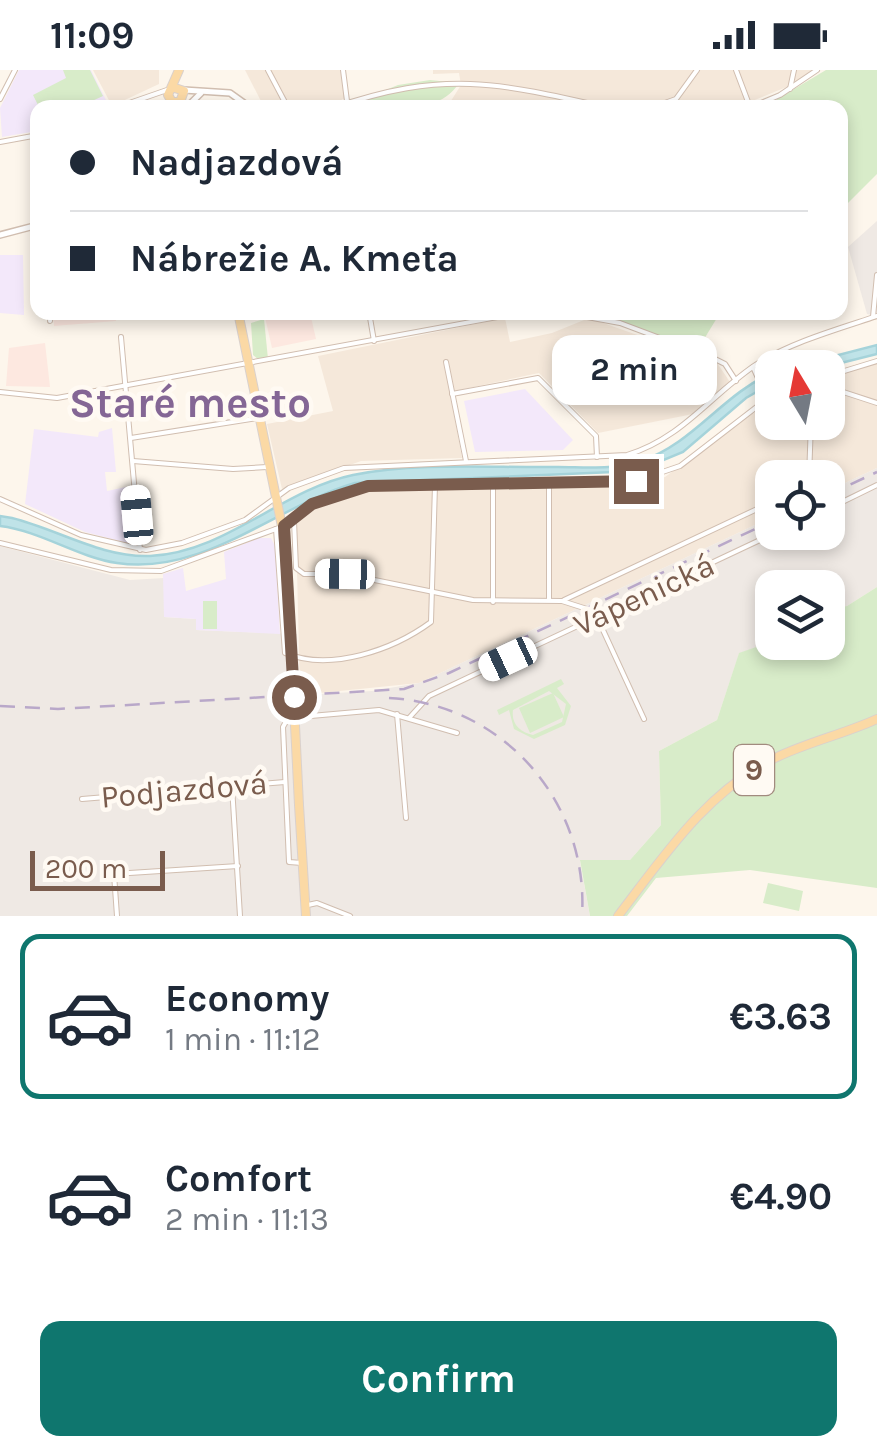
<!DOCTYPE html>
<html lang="en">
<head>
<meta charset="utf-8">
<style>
  :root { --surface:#fff; --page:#f6f6f7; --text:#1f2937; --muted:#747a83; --line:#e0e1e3; --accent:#0f766e }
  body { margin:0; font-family:Karla,sans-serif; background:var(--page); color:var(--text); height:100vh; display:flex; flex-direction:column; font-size:38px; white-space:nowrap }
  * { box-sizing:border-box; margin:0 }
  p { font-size:32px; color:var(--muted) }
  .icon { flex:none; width:55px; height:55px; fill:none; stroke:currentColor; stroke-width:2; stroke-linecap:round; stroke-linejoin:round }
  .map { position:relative; height:846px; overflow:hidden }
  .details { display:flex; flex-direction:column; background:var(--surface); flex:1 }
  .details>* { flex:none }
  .top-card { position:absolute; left:30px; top:30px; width:818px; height:220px; border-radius:20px; box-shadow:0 5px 15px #0003; display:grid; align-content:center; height:220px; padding:0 40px; background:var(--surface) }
  .needle { width:65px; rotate:350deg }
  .buttons { position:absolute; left:755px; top:280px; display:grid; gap:20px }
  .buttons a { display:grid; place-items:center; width:90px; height:90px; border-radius:20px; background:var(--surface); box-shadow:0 5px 15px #0003; font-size:50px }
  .scale { position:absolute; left:30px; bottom:25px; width:135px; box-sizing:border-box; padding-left:10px; border:5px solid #7a5c4d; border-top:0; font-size:28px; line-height:35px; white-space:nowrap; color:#7a5c4d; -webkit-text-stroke:8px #fffaf3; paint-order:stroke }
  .end { position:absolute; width:45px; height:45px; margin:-22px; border:12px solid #7a5c4d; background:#fff; box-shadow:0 0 0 5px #fff }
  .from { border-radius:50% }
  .bubble { position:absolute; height:70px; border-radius:20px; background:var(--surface); box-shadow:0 5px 15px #0003; font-size:32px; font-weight:700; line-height:70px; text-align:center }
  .car { position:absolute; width:30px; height:60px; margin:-30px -15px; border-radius:12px; box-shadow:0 0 8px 2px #0007; background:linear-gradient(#fff 24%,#345 0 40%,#fff 0 76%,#345 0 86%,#fff 0) }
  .top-card b { display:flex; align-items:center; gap:35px; height:95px; font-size:38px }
  .top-card b+b { border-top:2px solid var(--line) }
  .top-card i { width:25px; height:25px; background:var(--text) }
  ul { padding:18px 0 0; list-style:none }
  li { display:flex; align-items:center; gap:30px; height:165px; margin:0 20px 15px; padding:0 20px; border:5px solid transparent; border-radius:20px }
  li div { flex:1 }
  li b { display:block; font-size:38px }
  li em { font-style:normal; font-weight:700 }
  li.current { border-color:var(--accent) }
  li>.icon { width:90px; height:90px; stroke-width:1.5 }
  .button { display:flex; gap:20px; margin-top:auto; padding:20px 40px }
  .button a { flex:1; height:115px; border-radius:20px; background:var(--accent); color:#fff; font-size:40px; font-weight:700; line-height:115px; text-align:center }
  .status { display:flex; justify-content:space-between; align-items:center; height:70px; padding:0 50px; background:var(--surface); direction:ltr }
  .status svg { height:28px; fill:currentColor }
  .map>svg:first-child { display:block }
</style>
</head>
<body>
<div class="status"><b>11:09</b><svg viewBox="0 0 49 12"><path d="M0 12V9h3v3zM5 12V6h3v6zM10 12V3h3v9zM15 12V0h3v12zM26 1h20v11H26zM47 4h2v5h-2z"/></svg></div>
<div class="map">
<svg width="877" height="846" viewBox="0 0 877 846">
  <rect width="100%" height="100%" fill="#fdf6ec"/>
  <g fill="#f5e8da">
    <path d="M 93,0 L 159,0 L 159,14 L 112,36 Z"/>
    <path d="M 245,0 L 341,0 L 345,28 L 328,37 L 264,37 Z"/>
    <path d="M 433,0 L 812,0 L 794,14 L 735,38 L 434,37 L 449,34 L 461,15 L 459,3 L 433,4 Z"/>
    <path d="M 505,248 L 510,272 L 552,263 L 589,248 L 717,293 L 730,312 L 698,343 L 598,363 L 539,303 L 450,322 L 462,388 L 361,391 L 282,419 L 267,354 L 333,341 L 318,286 Z"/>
    <path d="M 877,293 L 877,398 L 828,421 L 828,408 L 772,408 L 772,447 L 419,613 L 300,625 L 296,457 L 301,446 L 324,432 L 371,419 L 638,414 L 665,407 L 772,330 L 772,352 L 828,352 L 828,309 Z"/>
  </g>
  <g fill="#fde8e0">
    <path d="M 289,242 L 310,243 L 316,269 L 272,278 L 265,247 Z"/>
    <path d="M 53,243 L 115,243 L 116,251 L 54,256 Z"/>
    <path d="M 45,273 L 50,317 L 6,316 L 9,278 Z"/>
  </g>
  <g fill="#efe9e4">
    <path d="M 877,151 L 877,246 L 867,244 L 848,177 Z"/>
    <path d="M 877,398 L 877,517 L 847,536 L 828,539 L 828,518 L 772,518 L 772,564 L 763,569 L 765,574 L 739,584 L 717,650 L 659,681 L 661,755 L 630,790 L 580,791 L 590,846 L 0,846 L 0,476 L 130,510 L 164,508 L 164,547 L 196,549 L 196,560 L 297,564 L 300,625 L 372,621 L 419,613 L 772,447 L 772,462 L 828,462 L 828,421 Z"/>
  </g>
  <g fill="#f3e8fa">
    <path d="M 19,0 L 91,0 L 107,32 L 94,37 L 38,38 L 37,61 L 2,67 L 0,38 Z"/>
    <path d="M 0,185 L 23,185 L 24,245 L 0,243 Z"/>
    <path d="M 525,319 L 573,370 L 563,380 L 475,382 L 464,331 Z"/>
    <path d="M 112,358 L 116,402 L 105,402 L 107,421 L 126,417 L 135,475 L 85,462 L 25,434 L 34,359 L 98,367 L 99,362 Z"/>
    <path d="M 259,468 L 271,468 L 275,476 L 280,564 L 196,560 L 196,549 L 164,547 L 163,504 L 183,498 L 186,521 L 226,509 L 224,482 Z"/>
  </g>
  <g fill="#d8ecc9" fill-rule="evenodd">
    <path d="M 63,0 L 90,0 L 103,26 L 79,37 L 39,37 L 33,25 L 66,8 Z"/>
    <path d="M 826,0 L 877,0 L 877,104 L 843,138 L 840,38 L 764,37 Z"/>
    <path d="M 430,10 L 459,13 C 436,49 379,37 341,38 L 398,15 Z"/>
    <path d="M 591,243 L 720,242 L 720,243 L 698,279 Z"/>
    <path d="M 264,249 L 268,289 L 260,291 L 253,285 L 251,253 Z"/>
    <path d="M 877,517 L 877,818 L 750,800 L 656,808 L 627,846 L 590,846 L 580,790 L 630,790 L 661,755 L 659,681 L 717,650 L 739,583 L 765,574 L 763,569 L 772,564 L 772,572 L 828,572 L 828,539 L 847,536 Z"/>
    <rect x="203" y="531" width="14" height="28"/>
    <path d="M 561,609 L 564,614 L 557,618 L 571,636 L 565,655 L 534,669 L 514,659 L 509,640 L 499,645 L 497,640 ZM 549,621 L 566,634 L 562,652 L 533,665 C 520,662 511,654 513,640 Z"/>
    <path d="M 553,623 L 564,647 L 530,663 L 519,638 Z"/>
    <path d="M 768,813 L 803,821 L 799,841 L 763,833 Z"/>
  </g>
  <g fill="#bfe3e8" stroke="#a5d3da" stroke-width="2.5">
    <path d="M 877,275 L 877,284 L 825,297 L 792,297 Z"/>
    <path d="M 772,303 L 772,313 L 746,328 L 683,382 L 637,401 L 355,413 C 276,436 204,506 117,493 C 77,487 41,461 0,456 L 0,446 L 12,448 C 57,459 102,488 150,486 C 227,482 281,420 353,405 C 419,392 491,398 558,397 C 585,397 615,400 641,391 C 693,374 723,324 772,303 Z"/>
  </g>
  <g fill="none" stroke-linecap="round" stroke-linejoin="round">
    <defs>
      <g id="minor">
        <path d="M 268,0 L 288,38"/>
        <path d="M 343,0 L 347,31"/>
        <path d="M 736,0 L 750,37"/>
        <path d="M 790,19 L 794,0"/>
        <path d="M 0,29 L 15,0"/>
        <path d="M 115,38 L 167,20"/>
        <path d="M 333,38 C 443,0 497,12 609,38"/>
        <path d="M 651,38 L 676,29 L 697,0"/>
        <path d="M 749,38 L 780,25 L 817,0"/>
        <path d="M 0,72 L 38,65"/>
        <path d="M 369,242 L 374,271"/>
        <path d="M 560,242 L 620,253 L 713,288 L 725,294 L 736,311"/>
        <path d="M 873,247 L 877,205"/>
        <path d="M 50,251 L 51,242"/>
        <path d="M 121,267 L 140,480"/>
        <path d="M 446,292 L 466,391"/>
        <path d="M 753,297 L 767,328"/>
        <path d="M 828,306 L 877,291"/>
        <path d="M 828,317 L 877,333"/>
        <path d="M 0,322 L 57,328 L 525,242"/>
        <path d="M 452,324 L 538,308 L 596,366 L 597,387"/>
        <path d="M 131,368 L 257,348"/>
        <path d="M 133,391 L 233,399 L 267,397"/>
        <path d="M 809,408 L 811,352"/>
        <path d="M 0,429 L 81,465 L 146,480 L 182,473 L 245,450 L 289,418 L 344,398 L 627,385 C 682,368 709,327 754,296 C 788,273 838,259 877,246"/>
        <path d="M 828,439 L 877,415"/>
        <path d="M 294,451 L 296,498 L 304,504 L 345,504 L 473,530 L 562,531 L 587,539 L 597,547 L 644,649"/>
        <path d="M 276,459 L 285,583 C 330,602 393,580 431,552 L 435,415"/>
        <path d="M 0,473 L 111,500 L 161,501 L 284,456 L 312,434 L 368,416 L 636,411 L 680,396 L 772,325"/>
        <path d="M 549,530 L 549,412"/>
        <path d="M 564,530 L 772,432"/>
        <path d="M 493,532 L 493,413"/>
        <path d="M 397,644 L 406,748"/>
        <path d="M 409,648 L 429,626 L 777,462"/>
        <path d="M 232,716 L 240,846"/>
        <path d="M 82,729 L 285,712"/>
        <path d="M 302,793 L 289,792 L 283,657 L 288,648 L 379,640 L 457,663"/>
        <path d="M 308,835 L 317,833 L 350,846"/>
        <path d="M 117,846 L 114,804 L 238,796"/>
      </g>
      <g id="tertiary">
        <path d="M 184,20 L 230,23 L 251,38"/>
        <path d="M 186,38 L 201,23"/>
        <path d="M 0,165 L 38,155"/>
      </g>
      <g id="primary">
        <path d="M 172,17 L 184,21 L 180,32 L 172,32 L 168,25 L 179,0"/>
        <path d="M 238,242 L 286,476"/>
        <path d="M 299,735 L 306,846"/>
        <path d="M 618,846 C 664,786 706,722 775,688 C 808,672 844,664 877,649"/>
      </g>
    </defs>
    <use href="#minor" stroke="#d1beb0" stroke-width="6"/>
    <use href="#tertiary" stroke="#d1beb0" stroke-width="8"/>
    <use href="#primary" stroke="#dad1cd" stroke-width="10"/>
    <use href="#minor" stroke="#fff" stroke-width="4"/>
    <use href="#tertiary" stroke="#fff" stroke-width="5"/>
    <use href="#primary" stroke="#fbd9a5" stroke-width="8"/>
    <g stroke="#b9a8c9" stroke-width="2.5" stroke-dasharray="15 10" stroke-linecap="butt">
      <path d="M 828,425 L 877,402"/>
      <path d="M 389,628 C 504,634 589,733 582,846"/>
      <path d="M 0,636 L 58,639 L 404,619 L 449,603 L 772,451"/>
    </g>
    <defs>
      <path id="primary-bridge" d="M 286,476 L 299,735"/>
    </defs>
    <use href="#primary-bridge" stroke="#dad1cd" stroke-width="10" stroke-linecap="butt"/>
    <use href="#primary-bridge" stroke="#fbd9a5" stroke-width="8"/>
  </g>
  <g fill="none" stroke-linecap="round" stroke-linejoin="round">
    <path stroke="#7a5c4d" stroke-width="12" d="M 294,627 L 284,456 L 312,434 L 368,416 L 636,411"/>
  </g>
  <g text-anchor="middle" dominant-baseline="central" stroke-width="9" stroke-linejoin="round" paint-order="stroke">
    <rect fill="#fffaf3" stroke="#a28b7f" stroke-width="2.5" x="734" y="675" width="40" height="50" rx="8"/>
    <g font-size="30" font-weight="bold" fill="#7a5c4d">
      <text x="754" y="700">9</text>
    </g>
    <g font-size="32" fill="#7a5c4d" stroke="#fffaf3">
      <text transform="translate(644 525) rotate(-25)">Vápenická</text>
      <text transform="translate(184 720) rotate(-5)">Podjazdová</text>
    </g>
    <g font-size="42" font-weight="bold" fill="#846695" stroke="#fffaf3">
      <text x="190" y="333">Staré mesto</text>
    </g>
  </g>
</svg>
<div class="buttons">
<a><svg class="needle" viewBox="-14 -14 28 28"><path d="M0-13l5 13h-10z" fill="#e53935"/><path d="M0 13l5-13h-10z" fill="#747a83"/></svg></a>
<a><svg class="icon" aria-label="locate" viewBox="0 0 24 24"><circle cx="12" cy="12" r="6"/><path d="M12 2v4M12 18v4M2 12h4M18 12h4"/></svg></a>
<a><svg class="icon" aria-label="layers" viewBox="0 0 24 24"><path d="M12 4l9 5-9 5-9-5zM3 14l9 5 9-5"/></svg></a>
</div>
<div class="scale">200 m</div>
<i class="end from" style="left:294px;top:627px"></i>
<i class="end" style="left:636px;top:411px"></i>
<div class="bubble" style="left:552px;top:265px;width:165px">2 min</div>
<i class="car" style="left:137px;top:445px;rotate:355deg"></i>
<i class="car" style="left:345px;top:504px;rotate:271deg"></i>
<i class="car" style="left:508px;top:589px;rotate:245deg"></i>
<div class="top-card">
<b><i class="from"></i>Nadjazdová</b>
<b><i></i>Nábrežie A. Kmeťa</b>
</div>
</div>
<section class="details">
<ul>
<li class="current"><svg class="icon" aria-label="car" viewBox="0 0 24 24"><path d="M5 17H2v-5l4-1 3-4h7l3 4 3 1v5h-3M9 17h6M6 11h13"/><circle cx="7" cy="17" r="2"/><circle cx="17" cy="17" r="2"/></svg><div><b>Economy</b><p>1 min · 11:12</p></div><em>€3.63</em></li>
<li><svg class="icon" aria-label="car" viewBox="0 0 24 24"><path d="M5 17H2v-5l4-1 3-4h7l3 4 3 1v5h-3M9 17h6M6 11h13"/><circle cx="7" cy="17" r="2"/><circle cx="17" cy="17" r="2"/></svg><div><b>Comfort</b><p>2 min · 11:13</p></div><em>€4.90</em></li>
</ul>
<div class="button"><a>Confirm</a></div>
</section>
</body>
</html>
